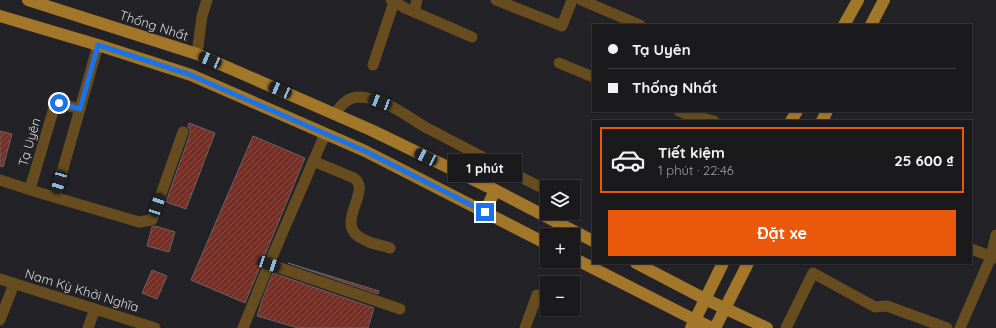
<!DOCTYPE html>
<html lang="vi">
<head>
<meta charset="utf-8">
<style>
  :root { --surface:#1a1a1d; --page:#27272a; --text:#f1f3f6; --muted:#9fa1a4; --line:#38383b; --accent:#ea580c }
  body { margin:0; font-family:Quicksand,sans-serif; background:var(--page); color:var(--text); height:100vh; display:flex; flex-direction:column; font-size:15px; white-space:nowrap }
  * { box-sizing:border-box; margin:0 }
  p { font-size:13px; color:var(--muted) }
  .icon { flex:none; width:22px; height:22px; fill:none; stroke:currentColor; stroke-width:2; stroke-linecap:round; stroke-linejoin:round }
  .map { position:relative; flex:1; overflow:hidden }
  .details { position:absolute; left:592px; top:120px; width:380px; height:144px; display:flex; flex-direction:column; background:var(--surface); border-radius:0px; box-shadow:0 1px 3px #0004,0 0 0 1px var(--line) }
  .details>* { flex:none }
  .top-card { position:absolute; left:592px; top:24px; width:380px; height:88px; border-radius:0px; box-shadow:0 1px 3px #0004,0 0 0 1px var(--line); display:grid; align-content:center; height:88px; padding:0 16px; background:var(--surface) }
  .fabs { position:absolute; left:540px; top:180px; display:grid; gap:8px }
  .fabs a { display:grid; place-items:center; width:40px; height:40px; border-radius:0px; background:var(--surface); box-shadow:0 1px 3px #0004,0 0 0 1px var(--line); font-size:20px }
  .end { position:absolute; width:18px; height:18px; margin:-9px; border:5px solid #1a73e8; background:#fff; box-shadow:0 0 0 2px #fff }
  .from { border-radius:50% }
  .bubble { position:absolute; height:28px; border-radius:0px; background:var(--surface); box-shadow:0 1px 3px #0004,0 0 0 1px var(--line); font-size:13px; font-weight:800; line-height:28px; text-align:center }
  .car { position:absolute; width:12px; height:24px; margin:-12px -6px; border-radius:5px; box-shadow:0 0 3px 1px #0007; background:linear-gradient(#222 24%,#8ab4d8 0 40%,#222 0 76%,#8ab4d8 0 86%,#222 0) }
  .top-card b { display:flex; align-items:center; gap:14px; height:38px; font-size:15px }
  .top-card b+b { border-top:1px solid var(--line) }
  .top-card i { width:10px; height:10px; background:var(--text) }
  ul { padding:7px 0 0; list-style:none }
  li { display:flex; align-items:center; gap:12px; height:66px; margin:0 8px 6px; padding:0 8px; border:2px solid var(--line); border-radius:0px }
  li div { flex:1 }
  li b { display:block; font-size:15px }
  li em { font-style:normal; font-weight:800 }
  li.selected { border-color:var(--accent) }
  li>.icon { width:36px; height:36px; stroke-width:1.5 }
  .action { display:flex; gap:8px; margin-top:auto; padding:8px 16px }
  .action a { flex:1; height:46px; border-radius:0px; background:var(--accent); color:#fff; font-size:16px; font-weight:800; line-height:46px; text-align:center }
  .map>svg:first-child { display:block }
</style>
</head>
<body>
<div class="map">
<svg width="996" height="328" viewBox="0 0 996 328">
  <defs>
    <pattern id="building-hatch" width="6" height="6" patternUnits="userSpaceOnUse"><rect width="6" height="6" fill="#743026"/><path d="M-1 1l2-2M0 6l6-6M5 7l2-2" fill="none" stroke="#874d45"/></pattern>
  </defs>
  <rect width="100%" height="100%" fill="#222227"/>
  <g fill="url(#building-hatch)" stroke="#6b6362">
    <path d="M 189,123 L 215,133 L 186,209 L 166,202 L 190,134 L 190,130 L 188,127 Z"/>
    <path d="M 0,131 L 12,134 L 3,167 L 0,166 Z"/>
    <path d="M 253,136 L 305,158 L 245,303 L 191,280 Z"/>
    <path d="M 155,226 L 175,232 L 169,252 L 147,246 L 152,227 Z"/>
    <path d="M 288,263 L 379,291 L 378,294 Z"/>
    <path d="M 152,270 L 167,276 L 157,299 L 142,293 Z"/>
    <path d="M 273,273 L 374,308 L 368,328 L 298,328 L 257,316 L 262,300 Z"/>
  </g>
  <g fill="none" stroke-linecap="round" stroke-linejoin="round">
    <g stroke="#664c1f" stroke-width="11">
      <path d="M 391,0 L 405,8 L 472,37"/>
      <path d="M 496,0 L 562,26 L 572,0"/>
      <path d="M 581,0 L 640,25"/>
      <path d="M 414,12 L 417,0"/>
      <path d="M 197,54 L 202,16 L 207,0"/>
      <path d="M 559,63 L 593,77"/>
      <path d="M 373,65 L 394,2"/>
      <path d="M 679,111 L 690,115 L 714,121"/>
      <path d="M 335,114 C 340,106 347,97 358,97 C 384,97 406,116 427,128 C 464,147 501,167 538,186"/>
      <path d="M 313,161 L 354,178 C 373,191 332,225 363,239 C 371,244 381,245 390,248"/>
      <path d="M 0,180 L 37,192 L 139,222 L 152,220 L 183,132"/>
      <path d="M 30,189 L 53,111 L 59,103 L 80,109"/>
      <path d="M 55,197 L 98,45"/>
      <path d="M 971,249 L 996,258"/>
      <path d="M 269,264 L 400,309"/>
      <path d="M 0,279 L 155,328"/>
      <path d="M 0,320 L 14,284"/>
      <path d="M 88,328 L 95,309"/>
      <path d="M 243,328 L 269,264 L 325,134"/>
      <path d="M 525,328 L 537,295"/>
      <path d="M 786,328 L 813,273 L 875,307 L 887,306 L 947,328"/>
      <path d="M 960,328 L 991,257 L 996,235"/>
    </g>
    <g stroke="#a27729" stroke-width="12">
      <path d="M 28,0 L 197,54 L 371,130 L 495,190 L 593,241"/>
      <path d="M 0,16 L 98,45 L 191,75 L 365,151 L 547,244"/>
      <path d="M 844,25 L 858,0"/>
      <path d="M 871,25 L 884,0"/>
      <path d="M 791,121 L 797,111"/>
      <path d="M 822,121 L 827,111"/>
      <path d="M 485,212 L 495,190"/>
      <path d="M 573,258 L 689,317 L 712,328"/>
      <path d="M 636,263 L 705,299 L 767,328"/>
      <path d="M 691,328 L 723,263"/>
      <path d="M 715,328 L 748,263"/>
    </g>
  </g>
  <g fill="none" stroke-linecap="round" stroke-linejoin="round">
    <path stroke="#1a73e8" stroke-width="5" d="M 59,103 L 80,109 L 98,45 L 191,75 L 204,81 L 365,151 L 485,212"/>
  </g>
  <g text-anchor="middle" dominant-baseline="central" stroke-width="3" stroke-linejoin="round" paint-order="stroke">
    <g font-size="13" fill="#dcdbdf" stroke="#222227">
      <text transform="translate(154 25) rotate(18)">Thống Nhất</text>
      <text transform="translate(29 142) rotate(-74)">Tạ Uyên</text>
      <text transform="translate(82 290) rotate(17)">Nam Kỳ Khởi Nghĩa</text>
    </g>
  </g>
</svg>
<div class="fabs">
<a><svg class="icon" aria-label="layers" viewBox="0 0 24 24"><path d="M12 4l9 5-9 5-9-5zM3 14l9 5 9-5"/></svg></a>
<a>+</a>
<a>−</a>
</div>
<i class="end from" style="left:59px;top:103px"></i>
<i class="end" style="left:485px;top:212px"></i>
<div class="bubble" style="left:448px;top:154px;width:74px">1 phút</div>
<i class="car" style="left:210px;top:60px;rotate:293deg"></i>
<i class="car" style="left:280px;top:90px;rotate:293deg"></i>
<i class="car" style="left:380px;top:102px;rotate:291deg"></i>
<i class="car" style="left:426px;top:157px;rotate:296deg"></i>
<i class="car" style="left:59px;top:182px;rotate:196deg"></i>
<i class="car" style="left:157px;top:205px;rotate:19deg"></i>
<i class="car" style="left:269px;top:264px;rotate:109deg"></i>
<div class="top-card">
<b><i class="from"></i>Tạ Uyên</b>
<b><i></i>Thống Nhất</b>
</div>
<section class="details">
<ul>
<li class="selected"><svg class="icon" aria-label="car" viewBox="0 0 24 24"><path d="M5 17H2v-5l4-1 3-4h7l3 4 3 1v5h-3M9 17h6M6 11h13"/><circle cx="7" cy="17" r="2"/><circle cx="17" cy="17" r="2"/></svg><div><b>Tiết kiệm</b><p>1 phút · 22:46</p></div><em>25 600 ₫</em></li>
</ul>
<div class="action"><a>Đặt xe</a></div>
</section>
</div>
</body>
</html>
